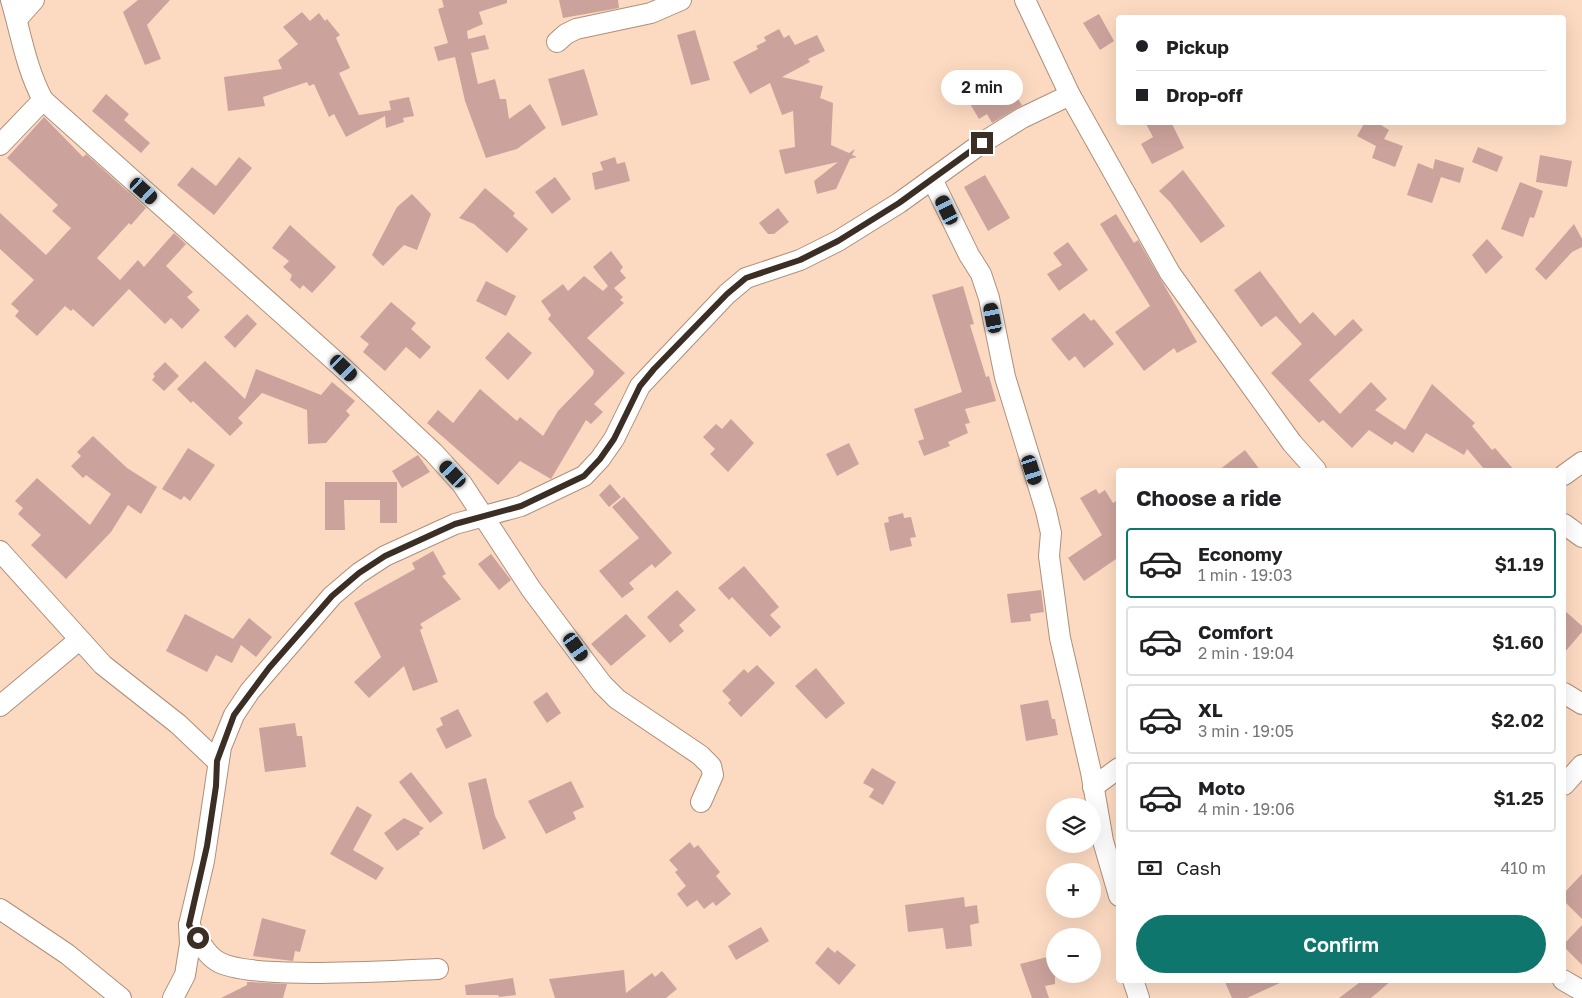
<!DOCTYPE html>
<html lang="en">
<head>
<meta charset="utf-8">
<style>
  :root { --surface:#fff; --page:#f2f2f2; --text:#202124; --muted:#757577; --line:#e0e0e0; --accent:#0f766e }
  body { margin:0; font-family:"Golos Text",sans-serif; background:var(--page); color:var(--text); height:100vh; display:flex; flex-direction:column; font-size:19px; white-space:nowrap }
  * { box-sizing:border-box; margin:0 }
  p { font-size:16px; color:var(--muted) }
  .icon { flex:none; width:28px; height:28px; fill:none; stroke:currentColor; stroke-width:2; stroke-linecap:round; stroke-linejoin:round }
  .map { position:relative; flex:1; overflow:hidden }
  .sheet { position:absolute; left:1116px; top:468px; width:450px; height:515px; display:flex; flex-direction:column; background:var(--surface); border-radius:5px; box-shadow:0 5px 20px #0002 }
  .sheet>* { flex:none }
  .hud { position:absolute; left:1116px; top:15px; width:450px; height:110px; border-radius:5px; box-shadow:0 5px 20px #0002; display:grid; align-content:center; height:110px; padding:0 20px; background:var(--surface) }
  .tools { position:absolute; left:1046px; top:798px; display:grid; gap:10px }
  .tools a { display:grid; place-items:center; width:55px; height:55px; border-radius:50%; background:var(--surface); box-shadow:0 5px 20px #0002; font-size:25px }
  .end { position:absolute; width:22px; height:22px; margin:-11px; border:6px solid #3b2e25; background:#fff; box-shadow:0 0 0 2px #fff }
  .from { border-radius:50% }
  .bubble { position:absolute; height:35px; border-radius:18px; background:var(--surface); box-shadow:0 5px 20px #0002; font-size:16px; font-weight:600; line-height:35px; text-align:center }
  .car { position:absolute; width:15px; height:30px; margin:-15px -8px; border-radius:6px; box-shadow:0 0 4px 1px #0007; background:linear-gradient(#222 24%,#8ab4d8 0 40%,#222 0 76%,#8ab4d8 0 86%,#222 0) }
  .hud b { display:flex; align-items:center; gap:18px; height:48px; font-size:19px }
  .hud b+b { border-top:1px solid var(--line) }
  .hud i { width:12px; height:12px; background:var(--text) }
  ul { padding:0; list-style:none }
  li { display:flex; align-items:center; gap:15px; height:70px; margin:0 10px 8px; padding:0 10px; border:2px solid var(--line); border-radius:5px }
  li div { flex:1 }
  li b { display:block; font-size:19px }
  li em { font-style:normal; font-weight:600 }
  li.active { border-color:var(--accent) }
  li>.icon { width:45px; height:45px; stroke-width:1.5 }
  h2 { padding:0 20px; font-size:22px; line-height:60px }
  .pay { display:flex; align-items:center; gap:12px; height:55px; padding:0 20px; font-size:19px }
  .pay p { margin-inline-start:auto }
  .cta { display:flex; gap:10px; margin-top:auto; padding:10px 20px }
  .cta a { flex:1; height:58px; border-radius:30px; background:var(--accent); color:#fff; font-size:20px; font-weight:600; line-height:58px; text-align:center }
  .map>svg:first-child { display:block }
</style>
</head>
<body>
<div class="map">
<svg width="1582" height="998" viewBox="0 0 1582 998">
  <rect width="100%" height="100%" fill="#fcdac2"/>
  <g fill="#cca39c">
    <path d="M 138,0 L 170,0 L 147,25 L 161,59 L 145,65 L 123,12 Z"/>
    <path d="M 442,0 L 507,0 L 507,3 L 479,12 L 483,24 L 467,31 L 468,39 L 485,35 L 489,49 L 471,53 L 478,84 L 495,79 L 500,99 L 506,99 L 509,119 L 530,104 L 546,128 L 517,149 L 486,158 L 465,101 L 455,57 L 438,61 L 434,47 L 448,43 L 438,9 L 444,7 Z"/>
    <path d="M 559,0 L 618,0 L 619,8 L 563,18 Z"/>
    <path d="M 302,12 L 310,21 L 319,13 L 325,21 L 327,19 L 340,35 L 336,38 L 350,68 L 339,73 L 359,115 L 391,110 L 389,101 L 409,97 L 414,116 L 403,118 L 404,122 L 386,128 L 385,116 L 346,137 L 334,114 L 329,117 L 314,84 L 309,86 L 307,82 L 263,97 L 265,106 L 228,111 L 224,77 L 282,69 L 278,60 L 298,44 L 283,27 Z"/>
    <path d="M 1099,14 L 1114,41 L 1100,50 L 1083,23 Z"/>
    <path d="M 779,29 L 784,38 L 789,35 L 795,45 L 817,35 L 825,51 L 808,59 L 810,62 L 782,77 L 823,86 L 820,98 L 833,103 L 831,145 L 849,153 L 855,149 L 852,155 L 857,157 L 850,159 L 836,189 L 817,194 L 814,181 L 838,162 L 785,174 L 779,150 L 795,147 L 793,111 L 782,115 L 770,83 L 750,94 L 733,62 L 758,49 L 756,46 L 766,41 L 764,37 Z"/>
    <path d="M 695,30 L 710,80 L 691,85 L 677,35 Z"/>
    <path d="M 584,69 L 598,115 L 562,126 L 548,79 Z"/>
    <path d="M 994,75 L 1000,84 L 1006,81 L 1022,105 L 992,123 L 987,114 L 979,119 L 963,92 Z"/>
    <path d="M 106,94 L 129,114 L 124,120 L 150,143 L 141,153 L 92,111 Z"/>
    <path d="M 44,117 L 83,157 L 86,154 L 146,208 L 131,225 L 129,223 L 97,258 L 120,280 L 138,260 L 144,267 L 174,233 L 186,244 L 166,266 L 193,292 L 187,297 L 200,310 L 182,329 L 171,318 L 165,324 L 129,289 L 93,327 L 73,309 L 71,311 L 65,306 L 37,336 L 15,316 L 19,311 L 11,304 L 34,280 L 0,249 L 0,213 L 46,255 L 71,228 L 52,211 L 58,205 L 7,158 Z"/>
    <path d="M 1145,122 L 1171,122 L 1184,148 L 1152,164 L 1141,144 L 1153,137 Z"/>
    <path d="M 1365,122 L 1376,122 L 1389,130 L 1384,139 L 1403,146 L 1395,167 L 1372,158 L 1376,146 L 1357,136 Z"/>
    <path d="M 1478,147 L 1503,157 L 1497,172 L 1472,162 Z"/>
    <path d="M 1540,155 L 1572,161 L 1567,187 L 1536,182 Z"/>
    <path d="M 239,157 L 252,168 L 214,215 L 177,185 L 192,167 L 216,186 Z"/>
    <path d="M 615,157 L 617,164 L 625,162 L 630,181 L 595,190 L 592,173 L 603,170 L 600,162 Z"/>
    <path d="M 1435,159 L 1464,168 L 1460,183 L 1441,177 L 1432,203 L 1407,195 L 1418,163 L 1433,169 Z"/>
    <path d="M 1183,170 L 1225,226 L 1201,243 L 1170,202 L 1159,191 Z"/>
    <path d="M 985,175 L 1010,218 L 988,231 L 964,187 Z"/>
    <path d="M 555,177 L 571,199 L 552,214 L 535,192 Z"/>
    <path d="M 1520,182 L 1543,191 L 1534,218 L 1530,217 L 1523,237 L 1501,229 Z"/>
    <path d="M 485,188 L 515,213 L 513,216 L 528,229 L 507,253 L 474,224 L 459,218 Z"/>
    <path d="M 412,194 L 431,214 L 417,250 L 404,245 L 383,266 L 372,255 L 397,207 Z"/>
    <path d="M 778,208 L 789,222 L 774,234 L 768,234 L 759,223 Z"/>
    <path d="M 1116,214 L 1134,243 L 1138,240 L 1197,342 L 1177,353 L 1174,348 L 1144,371 L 1115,332 L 1150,306 L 1100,224 Z"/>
    <path d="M 1574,224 L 1582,239 L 1582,247 L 1572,252 L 1546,280 L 1535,269 Z"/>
    <path d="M 290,225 L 336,267 L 312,293 L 303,285 L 300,289 L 290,280 L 292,275 L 283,267 L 289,261 L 272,248 Z"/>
    <path d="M 1487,239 L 1503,257 L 1486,274 L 1472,255 Z"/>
    <path d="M 1068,242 L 1088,270 L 1059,291 L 1047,274 L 1062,265 L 1053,253 Z"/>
    <path d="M 611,251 L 623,267 L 620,271 L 626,278 L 614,288 L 623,297 L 620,300 L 624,303 L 587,338 L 625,373 L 594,404 L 603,412 L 591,424 L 586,420 L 551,479 L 520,461 L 498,485 L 427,423 L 438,410 L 453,423 L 480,389 L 517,421 L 520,417 L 543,436 L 558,411 L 593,375 L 594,371 L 548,319 L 551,315 L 541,301 L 563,284 L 568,291 L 584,276 L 603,291 L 608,286 L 593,267 Z"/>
    <path d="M 1260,271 L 1300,324 L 1313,312 L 1335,336 L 1353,319 L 1363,330 L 1309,380 L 1340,414 L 1371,382 L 1387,399 L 1375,410 L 1405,430 L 1432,384 L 1475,423 L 1472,426 L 1492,450 L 1495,448 L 1514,470 L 1485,470 L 1467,449 L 1464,455 L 1426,433 L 1413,453 L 1395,441 L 1392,445 L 1369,430 L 1352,448 L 1323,420 L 1319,423 L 1271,373 L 1302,344 L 1276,316 L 1261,327 L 1234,290 Z"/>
    <path d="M 486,281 L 516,296 L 506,316 L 476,301 Z"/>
    <path d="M 963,286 L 974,324 L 970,325 L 986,377 L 989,376 L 996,401 L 965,409 L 970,423 L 965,424 L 968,433 L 948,442 L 950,446 L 924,456 L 918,441 L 924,439 L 914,409 L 962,392 L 932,295 Z"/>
    <path d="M 391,302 L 416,323 L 411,329 L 431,347 L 420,359 L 406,347 L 385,371 L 363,352 L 369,344 L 360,337 Z"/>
    <path d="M 1084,313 L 1091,321 L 1094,319 L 1114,344 L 1084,368 L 1075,356 L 1069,361 L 1051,339 Z"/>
    <path d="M 247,314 L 257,324 L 235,348 L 224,337 Z"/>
    <path d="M 508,332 L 532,353 L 508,380 L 485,358 Z"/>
    <path d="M 205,361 L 245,399 L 256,369 L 321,395 L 332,382 L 355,401 L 346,411 L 350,415 L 326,443 L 308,444 L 307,410 L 262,393 L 238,418 L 243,423 L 230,436 L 193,401 L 191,403 L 177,389 Z"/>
    <path d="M 165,362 L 179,376 L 164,391 L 152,380 L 155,376 L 153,374 Z"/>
    <path d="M 731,419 L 754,443 L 728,472 L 710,454 L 715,449 L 703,437 L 716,424 L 722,429 Z"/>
    <path d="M 93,436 L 127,468 L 157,487 L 141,514 L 128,505 L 111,532 L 66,579 L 31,545 L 41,535 L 18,514 L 23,508 L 15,501 L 37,478 L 90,525 L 111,494 L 86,475 L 83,478 L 71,466 L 81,456 L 77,452 Z"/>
    <path d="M 849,443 L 859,464 L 837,476 L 826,454 Z"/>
    <path d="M 188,448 L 215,465 L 190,501 L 184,496 L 181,500 L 162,489 Z"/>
    <path d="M 1245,450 L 1260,470 L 1219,470 Z"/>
    <path d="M 418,455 L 430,472 L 402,488 L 392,471 Z"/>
    <path d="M 325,482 L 397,482 L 397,523 L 380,523 L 380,500 L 344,500 L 345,530 L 325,530 Z"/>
    <path d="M 610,484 L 621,497 L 609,507 L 599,495 Z"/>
    <path d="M 1096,489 L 1099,494 L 1105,490 L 1113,503 L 1119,499 L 1119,564 L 1116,559 L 1084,581 L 1068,558 L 1102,535 L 1080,498 Z"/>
    <path d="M 624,497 L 672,553 L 655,568 L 652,564 L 629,583 L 634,589 L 622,598 L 599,571 L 639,538 L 612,507 Z"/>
    <path d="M 903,513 L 904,518 L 911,517 L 916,537 L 910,538 L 912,546 L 890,551 L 884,523 L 889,522 L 888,517 Z"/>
    <path d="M 433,551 L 446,574 L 442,576 L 461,599 L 420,624 L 423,628 L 420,630 L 438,682 L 413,691 L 404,666 L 369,698 L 354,682 L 381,657 L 354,603 L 415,569 L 412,563 Z"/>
    <path d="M 491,554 L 511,580 L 499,590 L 478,564 Z"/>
    <path d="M 744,566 L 779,607 L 770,615 L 781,627 L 770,637 L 732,597 L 729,600 L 718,588 Z"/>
    <path d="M 677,590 L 696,610 L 679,625 L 684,631 L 670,643 L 647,617 Z"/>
    <path d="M 1041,590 L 1044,612 L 1030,614 L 1031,621 L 1011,623 L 1007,594 Z"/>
    <path d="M 1564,610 L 1582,626 L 1582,632 L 1564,653 Z"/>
    <path d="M 185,614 L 237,641 L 233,639 L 249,618 L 272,637 L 256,657 L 241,645 L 232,663 L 216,655 L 207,672 L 166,651 Z"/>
    <path d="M 626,614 L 646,636 L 611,666 L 591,644 Z"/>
    <path d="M 757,665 L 775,683 L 741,717 L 728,703 L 731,700 L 722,691 L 744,669 L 748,673 Z"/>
    <path d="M 816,668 L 845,703 L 826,719 L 795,686 Z"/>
    <path d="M 547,692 L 561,713 L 547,723 L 533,702 Z"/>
    <path d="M 1048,700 L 1052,719 L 1055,719 L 1058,735 L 1026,741 L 1020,705 Z"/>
    <path d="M 458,709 L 472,736 L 446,749 L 436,729 L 443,725 L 440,718 Z"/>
    <path d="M 295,723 L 297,736 L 302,736 L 306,767 L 265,772 L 259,728 Z"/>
    <path d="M 872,768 L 896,782 L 883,805 L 869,797 L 874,789 L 863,783 Z"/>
    <path d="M 411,772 L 443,813 L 430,823 L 399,782 Z"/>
    <path d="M 486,778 L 495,816 L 506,838 L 483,850 L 468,783 Z"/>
    <path d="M 571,781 L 584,807 L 573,812 L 576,819 L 546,834 L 528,801 Z"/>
    <path d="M 357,806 L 372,815 L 353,850 L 384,868 L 376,880 L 330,854 Z"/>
    <path d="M 404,818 L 424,828 L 419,832 L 420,834 L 397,851 L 384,833 Z"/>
    <path d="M 690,842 L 694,848 L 698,845 L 720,872 L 716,876 L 731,894 L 716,906 L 713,902 L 704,909 L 697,900 L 687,907 L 677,894 L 686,886 L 675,872 L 678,870 L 669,860 Z"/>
    <path d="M 1582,874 L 1582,919 L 1564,901 L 1564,893 Z"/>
    <path d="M 964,897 L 965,907 L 977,905 L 979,923 L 970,925 L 972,946 L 946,949 L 943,928 L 908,932 L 905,905 Z"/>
    <path d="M 262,918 L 306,930 L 300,952 L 295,951 L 293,961 L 253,956 Z"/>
    <path d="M 1582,925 L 1582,965 L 1564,947 L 1564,944 Z"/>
    <path d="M 761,927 L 769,941 L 736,960 L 728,946 Z"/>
    <path d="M 828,947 L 835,953 L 837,950 L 856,965 L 839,985 L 815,963 Z"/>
    <path d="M 1055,955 L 1055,984 L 1045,986 L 1049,998 L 1032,998 L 1020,964 Z"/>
    <path d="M 624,970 L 626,993 L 652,973 L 655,977 L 662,971 L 677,989 L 666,998 L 555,998 L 549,979 Z"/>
    <path d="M 513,978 L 516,995 L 499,997 L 498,995 L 466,995 L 465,985 Z"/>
    <path d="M 1224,980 L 1286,980 L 1247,998 L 1232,998 Z"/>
    <path d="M 1363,980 L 1392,980 L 1371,998 L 1339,998 Z"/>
    <path d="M 247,982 L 250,982 L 287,984 L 283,998 L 221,998 L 247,985 Z"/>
  </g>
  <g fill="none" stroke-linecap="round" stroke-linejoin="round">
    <defs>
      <g id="street">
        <path d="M 11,0 C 21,34 26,68 43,100 L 344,369 L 434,453 L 462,484 L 531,589 L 602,684 L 617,699 L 700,755 L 711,766 L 713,775 L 701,802"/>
        <path d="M 1025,0 L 1070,95 L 1170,273 L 1292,443 L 1316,470"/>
        <path d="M 17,19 L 34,0"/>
        <path d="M 557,42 L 566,34 L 576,29 L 651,13 L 681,0"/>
        <path d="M 0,145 L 43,100"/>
        <path d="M 932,179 L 969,255 L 981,274 L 989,298 L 1005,377 L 1046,511 L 1051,533 L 1049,556 L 1060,638 L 1091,772 L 1103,841 L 1119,896"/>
        <path d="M 1564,475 L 1582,462"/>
        <path d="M 1564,524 L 1582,537"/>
        <path d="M 0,551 L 103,665 L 178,724 L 217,761"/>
        <path d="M 1564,693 L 1582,704"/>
        <path d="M 0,706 L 79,640"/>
        <path d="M 1564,785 L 1582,765"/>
        <path d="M 1093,787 L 1119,768"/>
        <path d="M 0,909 L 67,954 L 121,998"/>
        <path d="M 189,925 C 197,937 205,954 217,961 C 248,981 395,970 438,969"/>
        <path d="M 1133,980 L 1139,998"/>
        <path d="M 1563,980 L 1582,991"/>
        <path d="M 173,998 L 185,975 L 190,944 L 189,925 L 204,861 L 221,747 L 234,715 L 250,691 L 332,596 L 359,573 L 385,556 L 455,524 L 521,506 L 584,476 L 600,459 L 614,439 L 640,386 L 727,294 L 746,278 L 800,260 L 838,241 L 899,203 L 982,143 L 1022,118 L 1070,95"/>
      </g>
    </defs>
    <use href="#street" stroke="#af8f79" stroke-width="22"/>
    <use href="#street" stroke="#fff" stroke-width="20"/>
  </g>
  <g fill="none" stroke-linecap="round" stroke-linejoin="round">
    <path stroke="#3b2e25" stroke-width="6" d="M 198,938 L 189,925 L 207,846 L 216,786 L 217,761 L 234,715 L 269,668 L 332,596 L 359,573 L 385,556 L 455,524 L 521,506 L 584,476 L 600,459 L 614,439 L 640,386 L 654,369 L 727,294 L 746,278 L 800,260 L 838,241 L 899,203 L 982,143"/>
  </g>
</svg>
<div class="tools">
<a><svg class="icon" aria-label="layers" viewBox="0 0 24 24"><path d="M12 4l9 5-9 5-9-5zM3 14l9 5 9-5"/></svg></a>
<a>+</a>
<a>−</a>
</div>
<i class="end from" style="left:198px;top:938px"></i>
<i class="end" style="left:982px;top:143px"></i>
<div class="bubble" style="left:941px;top:70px;width:82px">2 min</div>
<i class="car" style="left:144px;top:191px;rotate:132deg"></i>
<i class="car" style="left:947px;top:210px;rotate:334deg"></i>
<i class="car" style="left:993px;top:318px;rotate:349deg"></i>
<i class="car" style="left:344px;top:368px;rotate:134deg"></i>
<i class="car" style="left:1032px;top:470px;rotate:162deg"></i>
<i class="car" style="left:453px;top:474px;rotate:317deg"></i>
<i class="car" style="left:576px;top:647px;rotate:145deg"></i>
<div class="hud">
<b><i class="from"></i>Pickup</b>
<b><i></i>Drop-off</b>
</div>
<section class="sheet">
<h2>Choose a ride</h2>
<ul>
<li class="active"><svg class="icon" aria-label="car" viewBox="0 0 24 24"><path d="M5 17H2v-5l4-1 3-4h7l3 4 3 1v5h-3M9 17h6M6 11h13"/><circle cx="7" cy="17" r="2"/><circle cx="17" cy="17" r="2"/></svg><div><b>Economy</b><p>1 min · 19:03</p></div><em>$1.19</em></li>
<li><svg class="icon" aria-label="car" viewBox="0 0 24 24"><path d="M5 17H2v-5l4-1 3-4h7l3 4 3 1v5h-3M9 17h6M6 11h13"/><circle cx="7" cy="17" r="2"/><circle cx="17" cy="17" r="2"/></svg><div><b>Comfort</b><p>2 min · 19:04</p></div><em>$1.60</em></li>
<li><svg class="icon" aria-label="car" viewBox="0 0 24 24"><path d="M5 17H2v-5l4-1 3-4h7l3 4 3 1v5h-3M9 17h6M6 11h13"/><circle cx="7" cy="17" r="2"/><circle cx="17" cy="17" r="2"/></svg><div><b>XL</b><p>3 min · 19:05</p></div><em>$2.02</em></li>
<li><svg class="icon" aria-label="car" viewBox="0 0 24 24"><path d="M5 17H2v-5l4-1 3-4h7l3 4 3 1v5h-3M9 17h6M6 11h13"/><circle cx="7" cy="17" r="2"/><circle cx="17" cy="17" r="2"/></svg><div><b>Moto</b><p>4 min · 19:06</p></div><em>$1.25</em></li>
</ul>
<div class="pay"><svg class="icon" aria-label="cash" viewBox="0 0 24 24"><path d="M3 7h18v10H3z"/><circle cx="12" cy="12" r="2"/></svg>Cash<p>410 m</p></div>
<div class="cta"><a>Confirm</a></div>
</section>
</div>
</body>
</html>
